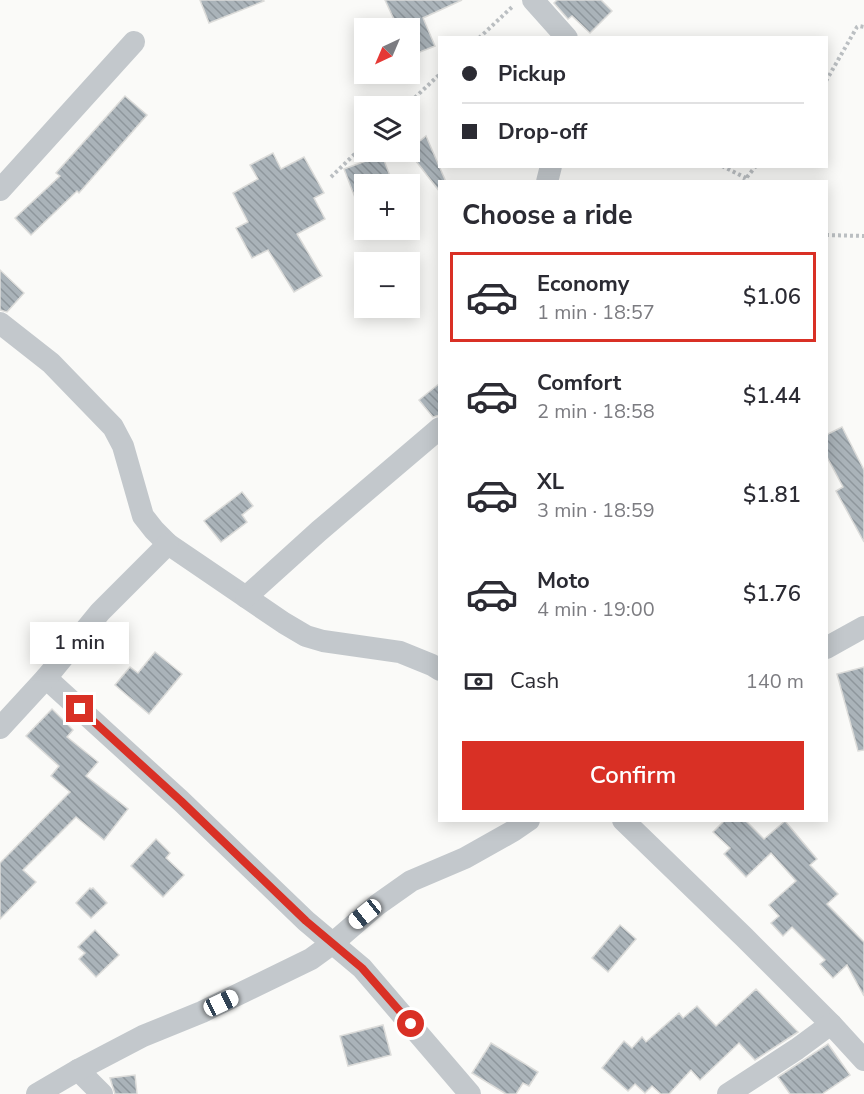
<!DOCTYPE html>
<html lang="en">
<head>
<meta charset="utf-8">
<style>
  :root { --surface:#fff; --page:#f2f2f3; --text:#2b2b33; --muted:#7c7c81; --line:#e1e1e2; --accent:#d93025 }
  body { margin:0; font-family:"Nunito Sans",sans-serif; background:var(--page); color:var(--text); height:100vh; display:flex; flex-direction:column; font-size:22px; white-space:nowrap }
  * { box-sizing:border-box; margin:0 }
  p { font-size:20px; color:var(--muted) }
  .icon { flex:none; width:33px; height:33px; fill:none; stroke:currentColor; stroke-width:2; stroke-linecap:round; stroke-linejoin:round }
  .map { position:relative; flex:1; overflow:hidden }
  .sheet { position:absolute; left:438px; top:180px; width:390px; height:642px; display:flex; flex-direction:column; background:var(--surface); border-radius:0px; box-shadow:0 3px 15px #0003 }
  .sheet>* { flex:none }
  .banner { position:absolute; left:438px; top:36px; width:390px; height:132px; border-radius:0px; box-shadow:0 3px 15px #0003; display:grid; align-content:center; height:132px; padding:0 24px; background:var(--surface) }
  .needle { width:39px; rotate:224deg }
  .fabs { position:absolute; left:354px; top:18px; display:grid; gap:12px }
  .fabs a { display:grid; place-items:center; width:66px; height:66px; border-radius:0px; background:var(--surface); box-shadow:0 3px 15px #0003; font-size:30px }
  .end { position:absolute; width:27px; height:27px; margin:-14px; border:8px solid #d93025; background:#fff; box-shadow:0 0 0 3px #fff }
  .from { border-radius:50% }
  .bubble { position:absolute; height:42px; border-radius:0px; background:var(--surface); box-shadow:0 3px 15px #0003; font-size:20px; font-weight:600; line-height:42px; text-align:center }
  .car { position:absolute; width:18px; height:36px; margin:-18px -9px; border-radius:8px; box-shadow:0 0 4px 2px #0007; background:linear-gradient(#fff 24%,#345 0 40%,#fff 0 76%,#345 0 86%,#fff 0) }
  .banner b { display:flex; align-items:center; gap:21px; height:57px; font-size:22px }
  .banner b+b { border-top:2px solid var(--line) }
  .banner i { width:15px; height:15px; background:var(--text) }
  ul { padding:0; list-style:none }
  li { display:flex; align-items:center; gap:18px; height:90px; margin:0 12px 9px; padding:0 12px; border:3px solid transparent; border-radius:0px }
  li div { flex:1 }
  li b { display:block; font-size:22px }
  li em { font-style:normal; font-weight:600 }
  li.selected { border-color:var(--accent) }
  li>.icon { width:54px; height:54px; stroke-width:1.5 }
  h2 { padding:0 24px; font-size:27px; line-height:72px }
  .pay { display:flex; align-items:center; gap:15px; height:66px; padding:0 24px; font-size:22px }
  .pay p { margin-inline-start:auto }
  .action { display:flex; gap:12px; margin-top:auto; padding:12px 24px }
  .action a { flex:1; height:69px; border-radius:0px; background:var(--accent); color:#fff; font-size:24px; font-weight:600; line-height:69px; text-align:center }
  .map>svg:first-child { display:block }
</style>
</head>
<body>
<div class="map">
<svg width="864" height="1094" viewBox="0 0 864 1094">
  <defs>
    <pattern id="building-back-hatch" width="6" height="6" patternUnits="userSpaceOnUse" patternTransform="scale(1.5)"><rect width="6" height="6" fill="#aab3b9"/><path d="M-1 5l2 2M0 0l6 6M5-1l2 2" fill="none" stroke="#8e969c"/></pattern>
  </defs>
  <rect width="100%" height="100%" fill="#fafaf8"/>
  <g fill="url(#building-back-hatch)" stroke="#dcdcda" stroke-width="1.5">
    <path d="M 200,0 L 263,0 L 264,1 L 209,23 Z"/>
    <path d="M 385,0 L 462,0 L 423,18 L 435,46 L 410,56 L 410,28 L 398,28 Z"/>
    <path d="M 557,0 L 601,0 L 612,11 L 590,33 L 572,16 L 568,19 L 554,3 Z"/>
    <path d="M 125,96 L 147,115 L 79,193 L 77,191 L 31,235 L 15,218 L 60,176 L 56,173 Z"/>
    <path d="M 426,136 L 446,182 L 440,182 L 440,192 L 409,152 L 410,149 Z"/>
    <path d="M 273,153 L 281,169 L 304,157 L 324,193 L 314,198 L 325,219 L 297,234 L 322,276 L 294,292 L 268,250 L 252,258 L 236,228 L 248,222 L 233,193 L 258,179 L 250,165 Z"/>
    <path d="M 382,155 L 393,184 L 364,184 L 364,218 L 363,218 L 344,169 Z"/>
    <path d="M 0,270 L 24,293 L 7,312 L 0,310 Z"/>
    <path d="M 440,383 L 440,415 L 433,417 L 419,400 Z"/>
    <path d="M 842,427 L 864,470 L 864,542 L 836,491 L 843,487 L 826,455 L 826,435 Z"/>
    <path d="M 242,492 L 253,506 L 242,515 L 247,522 L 221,542 L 204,521 Z"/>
    <path d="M 155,652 L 182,674 L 149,714 L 115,685 L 130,667 L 138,673 Z"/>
    <path d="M 864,667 L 864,750 L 858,751 L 837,674 Z"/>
    <path d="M 52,709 L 73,730 L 67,737 L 98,762 L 86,776 L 128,809 L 104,840 L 76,817 L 23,870 L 36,882 L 0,919 L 0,863 L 70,792 L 51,776 L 59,766 L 26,736 Z"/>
    <path d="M 725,820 L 745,820 L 764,839 L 785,821 L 817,859 L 810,865 L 838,894 L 827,904 L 864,942 L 864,996 L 847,965 L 833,978 L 820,964 L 825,960 L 792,927 L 783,936 L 771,923 L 779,916 L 769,905 L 796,881 L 771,853 L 746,877 L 724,854 L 730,848 L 713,832 Z"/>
    <path d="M 156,839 L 170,853 L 166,858 L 184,875 L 163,897 L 131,866 Z"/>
    <path d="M 90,888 L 91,889 L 93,888 L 107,903 L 91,918 L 76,903 Z"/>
    <path d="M 620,925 L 636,939 L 608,972 L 592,958 Z"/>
    <path d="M 95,930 L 119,955 L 96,977 L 79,959 L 85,953 L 78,947 Z"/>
    <path d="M 756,989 L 798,1032 L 755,1060 L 739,1043 L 700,1080 L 691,1070 L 669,1094 L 661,1094 L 652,1086 L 645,1093 L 635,1084 L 628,1091 L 602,1068 L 624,1041 L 632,1048 L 642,1037 L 646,1042 L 679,1013 L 683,1018 L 697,1006 L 716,1026 Z"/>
    <path d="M 383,1025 L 391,1055 L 348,1066 L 340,1036 Z"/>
    <path d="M 491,1043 L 538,1072 L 529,1086 L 523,1083 L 516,1094 L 506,1094 L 472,1073 Z"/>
    <path d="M 828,1044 L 850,1075 L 822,1094 L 790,1094 L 778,1077 Z"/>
    <path d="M 135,1075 L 137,1094 L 115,1094 L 110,1078 Z"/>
  </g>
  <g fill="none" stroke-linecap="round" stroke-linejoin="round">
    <g stroke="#bbbfc2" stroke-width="4" stroke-dasharray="3 3" stroke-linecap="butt">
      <path d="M 479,38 L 512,7"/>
      <path d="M 826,81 L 857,27 L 859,26 L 864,27"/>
      <path d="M 406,106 L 440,74"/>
      <path d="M 722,166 L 746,178 L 748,182"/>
      <path d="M 331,177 L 364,145"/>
      <path d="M 743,182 L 756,166"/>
      <path d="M 826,235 L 864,236"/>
    </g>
    <g stroke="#c3c8cc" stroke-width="22">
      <path d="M 533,0 L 567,38"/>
      <path d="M 547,182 L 551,166"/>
      <path d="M 0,190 L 134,42"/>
      <path d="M 0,323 L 51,363 L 113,427 L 123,446 L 143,516 L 154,530 L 168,544 L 284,623 L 306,636 L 323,641 L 400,652 L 432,665 L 440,670"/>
      <path d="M 246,597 L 319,531 L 440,428"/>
      <path d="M 826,648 L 864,627"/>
      <path d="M 46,678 L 181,801 L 306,921 L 362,968 L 470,1094"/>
      <path d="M 0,728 L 46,678 L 100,612 L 168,544"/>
      <path d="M 623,820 L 744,937 L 831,1024 L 864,1060"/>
      <path d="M 78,1070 L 102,1094"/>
      <path d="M 37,1094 L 78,1070 L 143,1036 L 202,1012 L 311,959 L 333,943 L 377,905 L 411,881 L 465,858 L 513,831 L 529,820"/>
      <path d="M 728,1094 L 797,1049 L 831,1024"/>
    </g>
  </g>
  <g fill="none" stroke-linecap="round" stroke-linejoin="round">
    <path stroke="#d93025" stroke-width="8" d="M 80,709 L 181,801 L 306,921 L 362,968 L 411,1024"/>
  </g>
</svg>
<div class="fabs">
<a><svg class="needle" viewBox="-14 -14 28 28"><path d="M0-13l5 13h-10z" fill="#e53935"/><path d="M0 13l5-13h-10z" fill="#7c7c81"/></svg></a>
<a><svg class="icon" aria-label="layers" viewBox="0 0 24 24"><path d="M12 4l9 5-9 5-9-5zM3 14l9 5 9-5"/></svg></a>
<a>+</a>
<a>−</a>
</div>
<i class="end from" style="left:411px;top:1024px"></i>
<i class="end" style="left:80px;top:709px"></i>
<div class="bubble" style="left:30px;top:622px;width:99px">1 min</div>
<i class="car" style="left:365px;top:914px;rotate:231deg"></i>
<i class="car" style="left:221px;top:1003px;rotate:65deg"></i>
<div class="banner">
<b><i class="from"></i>Pickup</b>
<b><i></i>Drop-off</b>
</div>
<section class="sheet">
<h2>Choose a ride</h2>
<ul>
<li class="selected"><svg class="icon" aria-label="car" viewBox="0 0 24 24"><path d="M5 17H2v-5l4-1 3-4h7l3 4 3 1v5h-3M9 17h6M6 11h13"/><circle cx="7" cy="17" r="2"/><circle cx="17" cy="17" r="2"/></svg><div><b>Economy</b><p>1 min · 18:57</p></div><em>$1.06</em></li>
<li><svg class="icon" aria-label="car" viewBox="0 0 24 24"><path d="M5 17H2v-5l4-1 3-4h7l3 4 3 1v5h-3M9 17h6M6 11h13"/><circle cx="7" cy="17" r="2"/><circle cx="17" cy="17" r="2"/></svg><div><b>Comfort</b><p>2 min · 18:58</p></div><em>$1.44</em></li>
<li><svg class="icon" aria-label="car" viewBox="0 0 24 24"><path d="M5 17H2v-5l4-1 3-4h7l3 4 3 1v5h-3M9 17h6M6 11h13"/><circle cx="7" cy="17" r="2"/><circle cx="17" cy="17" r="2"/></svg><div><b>XL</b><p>3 min · 18:59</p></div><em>$1.81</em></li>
<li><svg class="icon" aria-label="car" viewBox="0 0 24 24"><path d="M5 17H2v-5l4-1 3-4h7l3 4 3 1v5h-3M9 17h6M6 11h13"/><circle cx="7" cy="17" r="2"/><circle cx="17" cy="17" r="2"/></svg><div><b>Moto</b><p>4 min · 19:00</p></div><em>$1.76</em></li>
</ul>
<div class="pay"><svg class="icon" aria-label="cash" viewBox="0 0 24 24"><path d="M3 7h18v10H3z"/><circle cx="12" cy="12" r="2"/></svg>Cash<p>140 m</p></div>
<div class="action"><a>Confirm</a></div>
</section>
</div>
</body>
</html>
